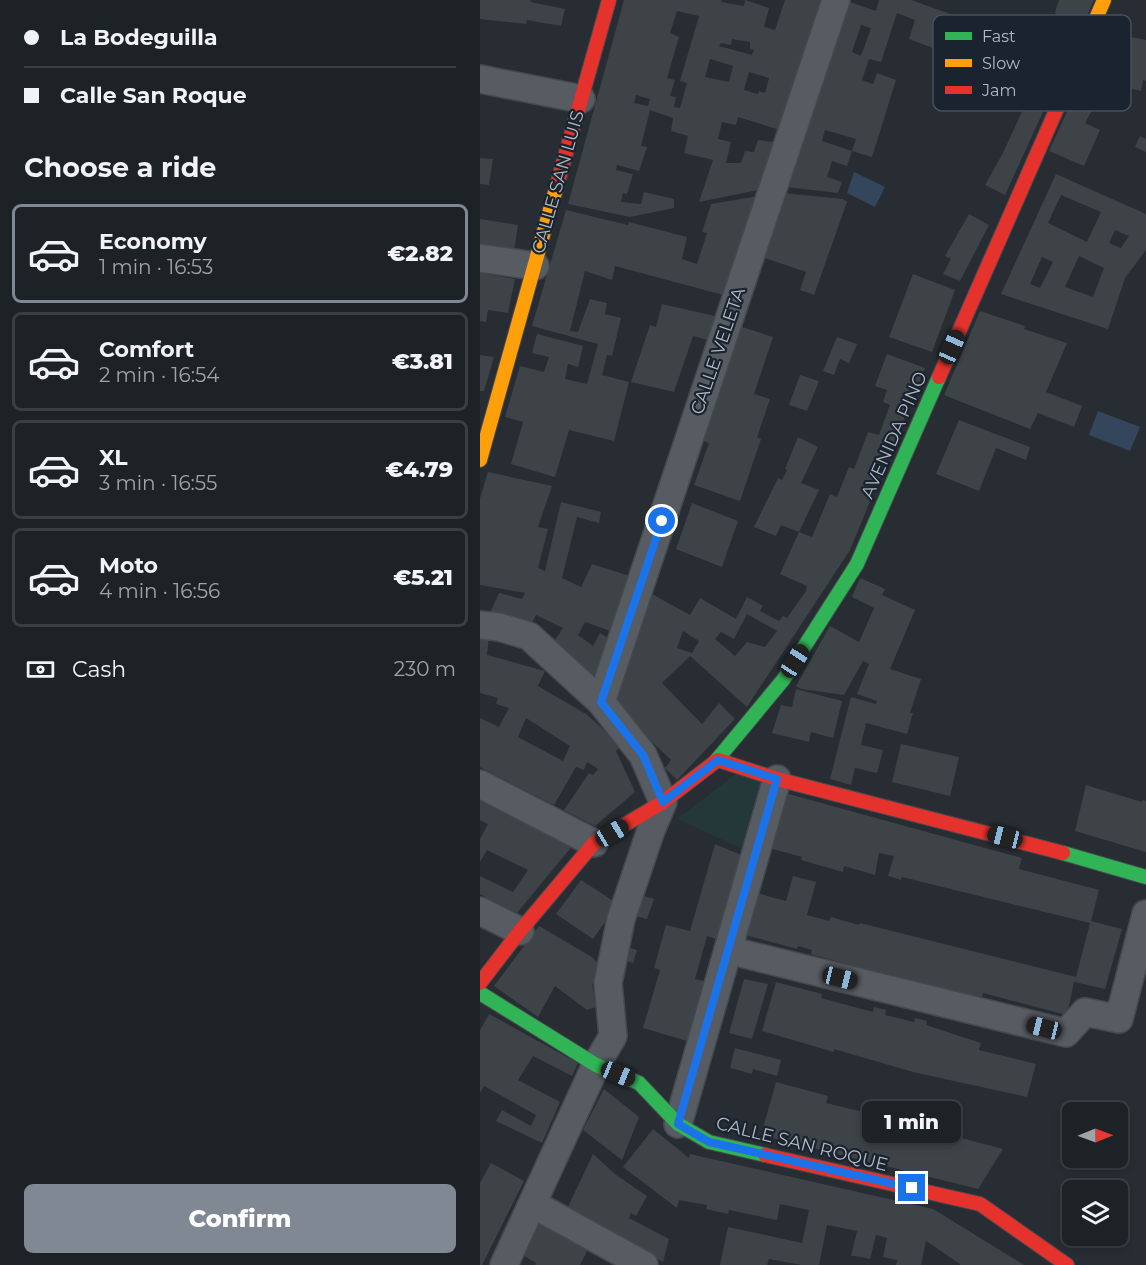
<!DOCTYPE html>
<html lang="en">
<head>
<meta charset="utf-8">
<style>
  :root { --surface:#1d2226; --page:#252a2e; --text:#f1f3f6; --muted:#a0a4a7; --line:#3b3f43; --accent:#808893 }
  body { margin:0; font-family:Montserrat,sans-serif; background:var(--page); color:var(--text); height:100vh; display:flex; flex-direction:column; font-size:22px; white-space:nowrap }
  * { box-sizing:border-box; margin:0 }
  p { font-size:20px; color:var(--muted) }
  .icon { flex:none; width:33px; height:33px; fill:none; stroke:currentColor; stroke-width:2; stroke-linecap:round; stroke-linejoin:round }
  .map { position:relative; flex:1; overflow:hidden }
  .side { display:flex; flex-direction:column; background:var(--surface); width:480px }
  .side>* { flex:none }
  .guide { display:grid; align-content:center; height:132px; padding:0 24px; background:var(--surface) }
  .needle { width:39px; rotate:89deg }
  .controls { position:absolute; left:582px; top:1102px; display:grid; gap:12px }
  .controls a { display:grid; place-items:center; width:66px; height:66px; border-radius:9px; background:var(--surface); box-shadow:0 3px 9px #0003,0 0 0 2px var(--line); font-size:30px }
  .end { position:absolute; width:27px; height:27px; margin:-14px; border:8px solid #1a73e8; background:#fff; box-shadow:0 0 0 3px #fff }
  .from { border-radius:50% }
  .bubble { position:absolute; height:42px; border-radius:9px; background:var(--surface); box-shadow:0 3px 9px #0003,0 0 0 2px var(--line); font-size:20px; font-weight:800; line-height:42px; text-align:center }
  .car { position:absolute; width:18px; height:36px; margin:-18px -9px; border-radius:8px; box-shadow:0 0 4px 2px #0007; background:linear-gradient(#222 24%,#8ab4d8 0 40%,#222 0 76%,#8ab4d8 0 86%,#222 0) }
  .guide b { display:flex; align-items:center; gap:21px; height:57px; font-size:22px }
  .guide b+b { border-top:2px solid var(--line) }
  .guide i { width:15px; height:15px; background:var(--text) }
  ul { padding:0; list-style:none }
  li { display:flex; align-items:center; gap:18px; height:99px; margin:0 12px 9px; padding:0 12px; border:3px solid var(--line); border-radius:9px }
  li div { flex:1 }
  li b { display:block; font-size:22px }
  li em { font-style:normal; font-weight:800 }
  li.on { border-color:var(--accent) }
  li>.icon { width:54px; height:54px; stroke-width:1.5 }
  h2 { padding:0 24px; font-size:27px; line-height:72px }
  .pay { display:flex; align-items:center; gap:15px; height:66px; padding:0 24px; font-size:22px }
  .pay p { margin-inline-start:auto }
  .cta { display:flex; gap:12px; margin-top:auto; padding:12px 24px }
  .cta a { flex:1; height:69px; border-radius:9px; background:var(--accent); color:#fff; font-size:24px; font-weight:800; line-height:69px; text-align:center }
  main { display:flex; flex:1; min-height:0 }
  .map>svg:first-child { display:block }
</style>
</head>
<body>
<main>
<section class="side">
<div class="guide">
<b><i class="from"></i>La Bodeguilla</b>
<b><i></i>Calle San Roque</b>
</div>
<h2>Choose a ride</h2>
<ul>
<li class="on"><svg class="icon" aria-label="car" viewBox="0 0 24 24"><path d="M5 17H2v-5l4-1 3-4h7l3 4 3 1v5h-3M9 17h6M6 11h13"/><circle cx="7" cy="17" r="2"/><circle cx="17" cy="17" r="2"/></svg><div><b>Economy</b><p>1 min · 16:53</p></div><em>€2.82</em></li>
<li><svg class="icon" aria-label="car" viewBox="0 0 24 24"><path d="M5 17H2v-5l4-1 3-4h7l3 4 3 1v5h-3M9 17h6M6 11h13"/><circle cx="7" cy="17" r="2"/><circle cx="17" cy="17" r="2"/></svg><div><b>Comfort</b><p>2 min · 16:54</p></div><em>€3.81</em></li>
<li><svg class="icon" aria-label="car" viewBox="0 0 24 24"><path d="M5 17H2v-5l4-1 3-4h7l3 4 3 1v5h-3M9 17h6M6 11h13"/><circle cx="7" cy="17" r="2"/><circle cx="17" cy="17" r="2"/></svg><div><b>XL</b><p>3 min · 16:55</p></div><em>€4.79</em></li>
<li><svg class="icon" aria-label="car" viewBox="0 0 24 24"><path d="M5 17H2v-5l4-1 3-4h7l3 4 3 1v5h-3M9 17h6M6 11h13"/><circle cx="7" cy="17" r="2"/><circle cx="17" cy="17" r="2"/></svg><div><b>Moto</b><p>4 min · 16:56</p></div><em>€5.21</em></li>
</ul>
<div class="pay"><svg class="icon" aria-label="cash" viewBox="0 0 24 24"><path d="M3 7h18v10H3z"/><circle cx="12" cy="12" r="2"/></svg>Cash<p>230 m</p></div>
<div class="cta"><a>Confirm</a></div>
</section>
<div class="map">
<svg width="666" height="1265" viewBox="0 0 666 1265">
  <rect width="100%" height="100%" fill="#272d33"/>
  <path fill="#243739" d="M 257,773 L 287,784 L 265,850 L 197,819 Z"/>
  <g fill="#34465c">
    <path d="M 374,172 L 405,187 L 395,207 L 367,193 Z"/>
    <path d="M 618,411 L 660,427 L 650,451 L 609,435 Z"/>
  </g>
  <g fill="#3e4348" fill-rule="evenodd">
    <path d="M 0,0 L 51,0 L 50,2 L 85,9 L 81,26 L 47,20 L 46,24 L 0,19 Z"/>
    <path d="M 144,0 L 242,0 L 241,2 L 264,6 L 265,0 L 289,8 L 284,27 L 295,30 L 305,0 L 346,0 L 303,131 L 258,117 L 256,125 L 242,122 L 238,139 L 251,142 L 246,163 L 261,163 L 265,151 L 274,152 L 278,140 L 299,143 L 283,189 L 219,202 L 233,160 L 204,153 L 208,136 L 191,131 L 193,118 L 170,110 L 161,146 L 167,147 L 159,171 L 137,165 L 136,170 L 153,174 L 147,194 L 143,193 L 141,202 L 161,204 L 164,192 L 194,199 L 194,208 L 150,217 L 88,204 ZM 197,11 L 219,16 L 200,81 L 207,83 L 200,108 L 194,107 L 196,97 L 190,96 L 195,80 L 187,78 L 199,37 L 190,33 ZM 252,39 L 270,42 L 270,49 L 274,50 L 272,55 L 239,46 L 241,43 L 251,45 ZM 230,59 L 253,66 L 249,82 L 225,77 ZM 269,72 L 289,78 L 285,93 L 279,91 L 278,94 L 264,90 ZM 156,95 L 170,99 L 168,106 L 154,103 Z"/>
    <path d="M 399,0 L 431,0 L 501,25 L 488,61 L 429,39 L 435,20 L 417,13 L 401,62 L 389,59 L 382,80 L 393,84 L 397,73 L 416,80 L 392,157 L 372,151 L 367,166 L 352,161 L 347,177 L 362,182 L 358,193 L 306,187 L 367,1 L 396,11 ZM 381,25 L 391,28 L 381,56 L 372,52 ZM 345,130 L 376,139 L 372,151 L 342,141 Z"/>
    <path d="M 579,0 L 614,0 L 525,195 L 505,185 L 523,153 L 574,42 L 576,44 L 580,36 L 583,28 L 575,12 Z"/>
    <path d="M 641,35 L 666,40 L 666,81 L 663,80 L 661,91 L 629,84 L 632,70 L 610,63 L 621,40 L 638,45 Z"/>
    <path d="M 597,90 L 618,99 L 605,123 L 620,130 L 604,166 L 569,151 Z"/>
    <path d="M 660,136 L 666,139 L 666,152 L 655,147 Z"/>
    <path d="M 0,158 L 13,159 L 9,185 L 0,184 Z"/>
    <path d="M 576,174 L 666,214 L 666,250 L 645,278 L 628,329 L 521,294 ZM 581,195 L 621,212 L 607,242 L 568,223 ZM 635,230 L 649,236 L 641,248 L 629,243 ZM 599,256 L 624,268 L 613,297 L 585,287 ZM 562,257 L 573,262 L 560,288 L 550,284 Z"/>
    <path d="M 304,193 L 363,199 L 367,202 L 334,295 L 320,290 L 326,272 L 282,257 Z"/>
    <path d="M 279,196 L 247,296 L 135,266 L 132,280 L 105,271 L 90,331 L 98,332 L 110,299 L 127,303 L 125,314 L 141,318 L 132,356 L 127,355 L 122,375 L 149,382 L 134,441 L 89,430 L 75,477 L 31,464 L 43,422 L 25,417 L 40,366 L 64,372 L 69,357 L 52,353 L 57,334 L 103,346 L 98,367 L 88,364 L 85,379 L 107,384 L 118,344 L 52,326 L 86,210 L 148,225 L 149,222 L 207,237 L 202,259 L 217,264 L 227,233 L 222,232 L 231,204 Z"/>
    <path d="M 489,214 L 509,225 L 480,281 L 463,274 L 471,259 L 465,256 Z"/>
    <path d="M 0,219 L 38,225 L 34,252 L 0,247 Z"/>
    <path d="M 0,273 L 35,279 L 28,313 L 8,310 L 6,322 L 0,321 Z"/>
    <path d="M 433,274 L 475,290 L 452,352 L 409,337 Z"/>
    <path d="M 182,304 L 239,317 L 231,341 L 213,336 L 194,392 L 151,382 L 170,325 L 176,327 Z"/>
    <path d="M 500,311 L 545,326 L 544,329 L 587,343 L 566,392 L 602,406 L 594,427 L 558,413 L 550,429 L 464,395 Z"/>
    <path d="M 259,326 L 293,337 L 274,394 L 290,399 L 277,437 L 281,439 L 260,501 L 214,485 L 229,443 L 221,440 Z"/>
    <path d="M 357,337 L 377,344 L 369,363 L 360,359 L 354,375 L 343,371 Z"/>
    <path d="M 407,354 L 445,368 L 370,550 L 267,707 L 210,656 L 182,683 L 222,724 L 239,703 L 255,719 L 197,780 L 185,768 L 191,760 L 131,703 L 170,593 L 210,615 L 220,598 L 256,619 L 267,597 L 283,606 L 280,611 L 299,621 L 303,616 L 307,618 L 326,591 L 327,586 L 300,574 L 319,532 L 332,537 L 350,494 L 357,497 L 369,467 L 374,469 L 388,432 L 399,435 L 410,405 L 403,402 L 407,390 L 395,386 ZM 267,614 L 297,631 L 285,647 L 267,642 L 255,656 L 235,639 L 241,632 L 254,639 ZM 203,631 L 219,641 L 212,653 L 197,648 Z"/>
    <path d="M 0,355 L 14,357 L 4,391 L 0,391 Z"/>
    <path d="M 320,375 L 339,381 L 327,411 L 309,405 Z"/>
    <path d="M 479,420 L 550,447 L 546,460 L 516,448 L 499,491 L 456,474 Z"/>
    <path d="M 318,437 L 338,447 L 321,483 L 339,490 L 319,532 L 301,525 L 296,536 L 274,527 L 298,478 L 302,480 L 307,470 L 305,469 Z"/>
    <path d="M 8,472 L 72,486 L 58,527 L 68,529 L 58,568 L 65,571 L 81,502 L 121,512 L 119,523 L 97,517 L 82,578 L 101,587 L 112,564 L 150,576 L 133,632 L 105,622 L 98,635 L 113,646 L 120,633 L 130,639 L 116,678 L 73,643 L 83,628 L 56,615 L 51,625 L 10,613 L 19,593 L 42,599 L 45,593 L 0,585 L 0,498 Z"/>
    <path d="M 212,503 L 258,521 L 242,567 L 196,549 Z"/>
    <path d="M 380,578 L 405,589 L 402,595 L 435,610 L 410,669 L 441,679 L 430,713 L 433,713 L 427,734 L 386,723 L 381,745 L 403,750 L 397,773 L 375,768 L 371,785 L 350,779 L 371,697 L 396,704 L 397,701 L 377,694 L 389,664 L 383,661 L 364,695 L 321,689 L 316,686 L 350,626 L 379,642 L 394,608 L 372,597 Z"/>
    <path d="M 0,636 L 9,637 L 7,655 L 65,671 L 58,686 L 106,714 L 141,745 L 136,751 L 155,792 L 115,826 L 84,810 L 109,773 L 113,775 L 118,769 L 107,762 L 104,770 L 96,767 L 74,805 L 0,767 L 0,718 L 19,727 L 29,708 L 16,704 L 18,698 L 0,693 ZM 46,718 L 90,746 L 83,761 L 38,737 Z"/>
    <path d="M 316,689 L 362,701 L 353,738 L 331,732 L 329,742 L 292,733 L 301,705 L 312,707 Z"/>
    <path d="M 421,744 L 479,757 L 470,796 L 412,782 Z"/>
    <path d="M 606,785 L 662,802 L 662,800 L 666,801 L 666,852 L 595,831 Z"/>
    <path d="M 305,793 L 542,858 L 539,869 L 619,890 L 611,921 L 642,929 L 625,989 L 594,982 L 587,1015 L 503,993 L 501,1003 L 367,969 L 369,965 L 331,954 L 332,950 L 318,946 L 317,949 L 265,935 L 277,893 L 306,901 L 313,876 L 336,882 L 327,915 L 349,921 L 351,917 L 379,925 L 380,923 L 596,977 L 610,923 L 422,877 L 421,880 L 408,876 L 414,856 L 399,853 L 395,875 L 364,866 L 363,872 L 321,860 L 322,857 L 289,848 Z"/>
    <path d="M 0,797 L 94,844 L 37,913 L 0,894 L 0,876 L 33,892 L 48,870 L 7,850 L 0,862 L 0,839 L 8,824 L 0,820 Z"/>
    <path d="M 235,844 L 261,855 L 236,939 L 227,936 L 215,979 L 224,981 L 207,1041 L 163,1028 L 180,970 L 174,968 L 186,925 L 210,931 Z"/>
    <path d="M 101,880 L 138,904 L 113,939 L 76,914 Z"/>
    <path d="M 157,894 L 174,899 L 167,919 L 150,915 Z"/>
    <path d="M 59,926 L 112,957 L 120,965 L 116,981 L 112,984 L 116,1007 L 107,1010 L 75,986 L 58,1017 L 14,986 Z"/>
    <path d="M 143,946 L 157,950 L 153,963 L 140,959 Z"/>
    <path d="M 264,979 L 288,984 L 272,1039 L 249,1033 Z"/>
    <path d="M 296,982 L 342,994 L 341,998 L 393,1012 L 394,1007 L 406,1010 L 405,1015 L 434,1022 L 435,1018 L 447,1021 L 446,1025 L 501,1043 L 499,1050 L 556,1064 L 547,1097 L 433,1072 L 354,1049 L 354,1052 L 282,1031 Z"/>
    <path d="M 9,1014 L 98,1063 L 92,1076 L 53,1056 L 38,1080 L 80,1102 L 62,1143 L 16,1121 L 22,1110 L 51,1126 L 56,1115 L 4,1086 L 0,1093 L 0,1030 Z"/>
    <path d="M 255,1048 L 301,1060 L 297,1076 L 273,1069 L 272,1074 L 250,1068 Z"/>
    <path d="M 296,1082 L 348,1096 L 346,1103 L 400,1116 L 397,1127 L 456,1142 L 459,1132 L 523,1149 L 498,1189 L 281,1135 Z"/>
    <path d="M 124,1089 L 159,1117 L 142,1160 L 103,1130 Z"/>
    <path d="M 173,1129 L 209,1158 L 210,1154 L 453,1209 L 544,1265 L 480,1265 L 480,1264 L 446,1241 L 441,1265 L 416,1265 L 417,1260 L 403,1257 L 407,1238 L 396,1235 L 390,1259 L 374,1256 L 371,1256 L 377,1231 L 347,1225 L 339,1265 L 322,1265 L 289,1259 L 287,1265 L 240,1265 L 248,1227 L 322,1243 L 329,1210 L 300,1204 L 297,1220 L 249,1210 L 248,1214 L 226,1209 L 227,1205 L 199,1200 L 197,1208 L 143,1167 Z"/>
    <path d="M 113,1154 L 136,1175 L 167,1196 L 156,1216 L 151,1213 L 149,1218 L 189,1239 L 183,1262 L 87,1209 Z"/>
    <path d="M 11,1163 L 44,1181 L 2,1265 L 0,1265 L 0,1183 Z"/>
    <path d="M 57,1220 L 107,1251 L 100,1265 L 55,1265 L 56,1263 L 41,1254 Z"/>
  </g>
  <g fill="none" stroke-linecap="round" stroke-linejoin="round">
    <defs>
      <g id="street">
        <path d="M 0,79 L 101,99"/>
        <path d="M 0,258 L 55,266"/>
        <path d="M 0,625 L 19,627 L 49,636 L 121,702 L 163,755 L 183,802 L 171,830 L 141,919 L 128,983 L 133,1036 L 116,1065 L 24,1265"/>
        <path d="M 121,702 L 356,0"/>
        <path d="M 0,784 L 114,843"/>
        <path d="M 0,911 L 40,931"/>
        <path d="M 248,950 L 586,1033 L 605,1012 L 639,1019 L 666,914"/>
        <path d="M 198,1124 L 297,779"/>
        <path d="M 53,1204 L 164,1265"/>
      </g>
      <g id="fast">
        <path d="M 235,762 L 303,680 L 377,564 L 459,377"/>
        <path d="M 583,853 L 666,877"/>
        <path d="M 0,993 L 116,1065 L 159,1083 L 198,1124 L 229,1142 L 285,1155"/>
      </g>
      <g id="slow">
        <path d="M 589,81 L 624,0"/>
        <path d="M 0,460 L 77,185"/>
      </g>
      <g id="jam">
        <path d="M 77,185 L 129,0"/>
        <path d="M 459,377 L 589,81"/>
        <path d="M 238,760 L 297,779 L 583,853"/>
        <path d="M 0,983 L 40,931 L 114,843 L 183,802 L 235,762"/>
        <path d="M 285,1155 L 500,1204 L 587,1265"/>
      </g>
    </defs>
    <use href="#street" stroke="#45494e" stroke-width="30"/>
    <use href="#fast" stroke="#45494e" stroke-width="16"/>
    <use href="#slow" stroke="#45494e" stroke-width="16"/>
    <use href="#jam" stroke="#45494e" stroke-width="16"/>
    <use href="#street" stroke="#575b62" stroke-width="27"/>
    <use href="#fast" stroke="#30b455" stroke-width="14"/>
    <use href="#slow" stroke="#ff9f0a" stroke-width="14"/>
    <use href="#jam" stroke="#e5322d" stroke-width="14"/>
  </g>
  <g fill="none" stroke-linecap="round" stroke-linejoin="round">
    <path stroke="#1a73e8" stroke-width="8" d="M 182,521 L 121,702 L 163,755 L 183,802 L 238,760 L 297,779 L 198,1124 L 229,1142 L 432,1188"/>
  </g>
  <g text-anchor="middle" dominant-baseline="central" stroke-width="4.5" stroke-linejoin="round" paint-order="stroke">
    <g font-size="18" fill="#b0b9c6" stroke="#1a232e">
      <text transform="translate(78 182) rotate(-74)">CALLE SAN LUIS</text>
      <text transform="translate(238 351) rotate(-71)">CALLE VELETA</text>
      <text transform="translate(414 435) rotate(-66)">AVENIDA PINO</text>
      <text transform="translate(322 1144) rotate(14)">CALLE SAN ROQUE</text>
    </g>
  </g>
  <rect x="453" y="15" width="198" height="96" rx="9" fill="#1a232e" stroke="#47505c" stroke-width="1.5"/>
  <rect x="465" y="32" width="27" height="8" fill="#30b455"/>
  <rect x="465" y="59" width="27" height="8" fill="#ff9f0a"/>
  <rect x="465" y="86" width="27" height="8" fill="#e5322d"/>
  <g font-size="16" fill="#b0b9c6">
    <text x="502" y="42">Fast</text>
    <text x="502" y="69">Slow</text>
    <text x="502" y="96">Jam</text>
  </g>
</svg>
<div class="controls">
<a><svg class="needle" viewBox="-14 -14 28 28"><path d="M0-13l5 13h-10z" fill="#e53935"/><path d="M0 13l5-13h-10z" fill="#a0a4a7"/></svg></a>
<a><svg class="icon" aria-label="layers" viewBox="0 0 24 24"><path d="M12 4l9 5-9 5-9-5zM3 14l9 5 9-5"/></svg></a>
</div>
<i class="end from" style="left:182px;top:521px"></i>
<i class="end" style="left:432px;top:1188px"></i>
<div class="bubble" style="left:382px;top:1101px;width:99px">1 min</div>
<i class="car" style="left:472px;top:347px;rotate:24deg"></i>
<i class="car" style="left:315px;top:661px;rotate:33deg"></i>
<i class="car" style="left:132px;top:833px;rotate:59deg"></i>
<i class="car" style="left:525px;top:837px;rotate:284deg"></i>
<i class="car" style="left:360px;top:978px;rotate:104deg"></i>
<i class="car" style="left:564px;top:1028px;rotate:284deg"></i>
<i class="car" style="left:138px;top:1074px;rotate:112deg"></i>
</div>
</main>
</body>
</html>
